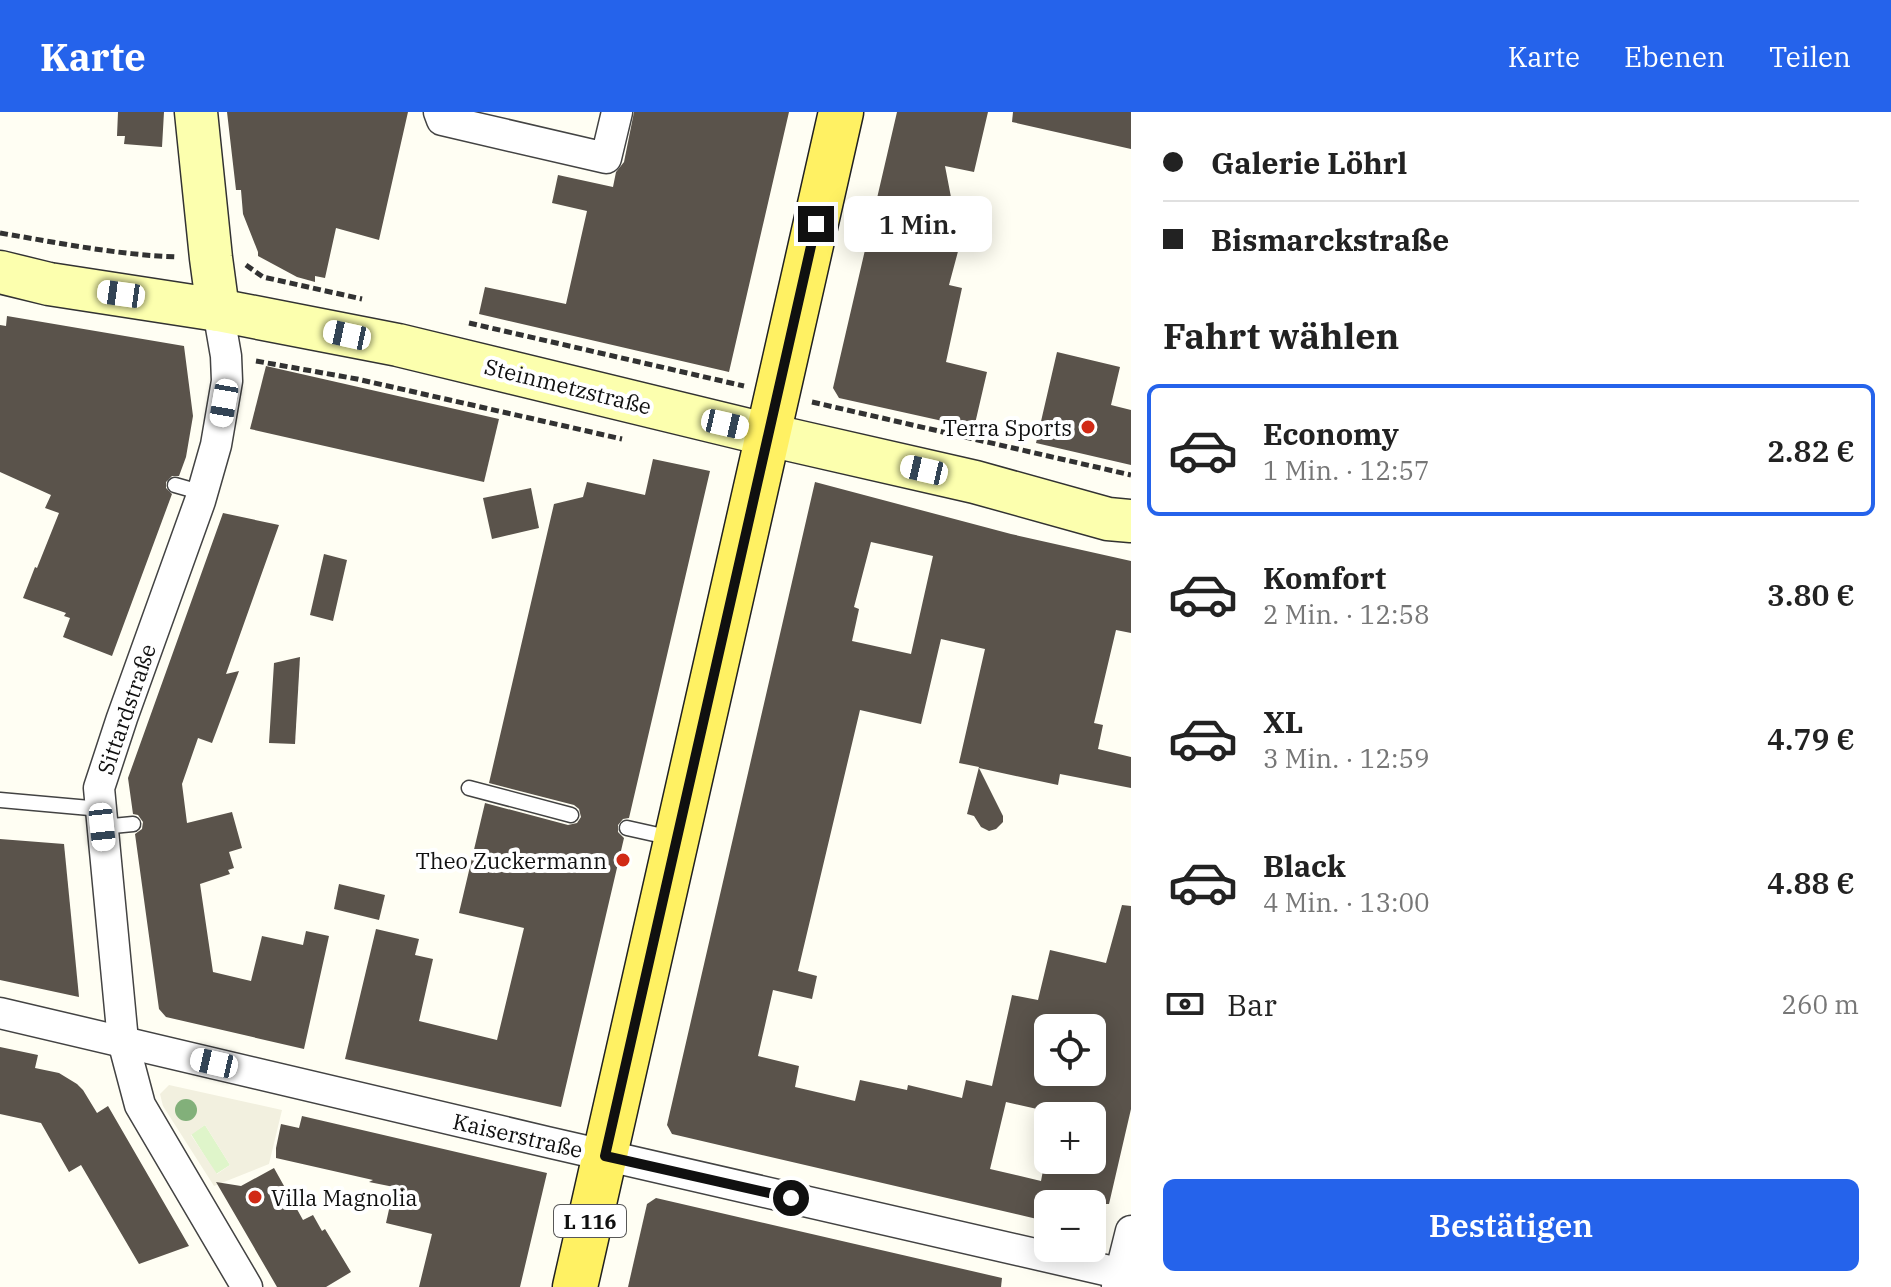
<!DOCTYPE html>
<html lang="de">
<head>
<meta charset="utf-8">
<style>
  :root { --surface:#fff; --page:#f6f6f6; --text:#222; --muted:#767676; --line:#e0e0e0; --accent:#2563eb }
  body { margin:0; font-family:"IBM Plex Serif",serif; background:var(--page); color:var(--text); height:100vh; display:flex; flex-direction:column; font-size:30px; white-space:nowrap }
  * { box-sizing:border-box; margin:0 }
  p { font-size:26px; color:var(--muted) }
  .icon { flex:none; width:44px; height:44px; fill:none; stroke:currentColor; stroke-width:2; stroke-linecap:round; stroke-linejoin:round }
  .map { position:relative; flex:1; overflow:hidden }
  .sheet { display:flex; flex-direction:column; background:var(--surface); width:760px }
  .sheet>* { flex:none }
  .banner { display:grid; align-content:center; height:176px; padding:0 32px; background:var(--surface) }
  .fabs { position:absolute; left:1034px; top:902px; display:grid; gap:16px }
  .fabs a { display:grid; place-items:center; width:72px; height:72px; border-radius:12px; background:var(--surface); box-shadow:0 4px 20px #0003; font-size:40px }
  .end { position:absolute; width:36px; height:36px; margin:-18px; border:10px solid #101010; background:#fff; box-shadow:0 0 0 4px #fff }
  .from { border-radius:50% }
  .bubble { position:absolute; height:56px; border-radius:12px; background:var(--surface); box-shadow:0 4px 20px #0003; font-size:26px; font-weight:600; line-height:56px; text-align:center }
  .car { position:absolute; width:24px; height:48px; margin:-24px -12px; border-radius:10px; box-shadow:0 0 6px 2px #0007; background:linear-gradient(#fff 24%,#345 0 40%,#fff 0 76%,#345 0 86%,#fff 0) }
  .banner b { display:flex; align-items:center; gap:28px; height:76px; font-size:30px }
  .banner b+b { border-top:2px solid var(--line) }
  .banner i { width:20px; height:20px; background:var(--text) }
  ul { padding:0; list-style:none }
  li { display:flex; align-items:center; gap:24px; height:132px; margin:0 16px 12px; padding:0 16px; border:4px solid transparent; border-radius:12px }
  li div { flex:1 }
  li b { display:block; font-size:30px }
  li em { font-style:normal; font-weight:600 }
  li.current { border-color:var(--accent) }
  li>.icon { width:72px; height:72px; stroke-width:1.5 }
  h2 { padding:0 32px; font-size:36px; line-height:96px }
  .pay { display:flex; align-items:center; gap:20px; height:88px; padding:0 32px; font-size:30px }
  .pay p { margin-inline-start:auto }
  .cta { display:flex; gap:16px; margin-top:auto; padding:16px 32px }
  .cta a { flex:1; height:92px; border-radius:12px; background:var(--accent); color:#fff; font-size:32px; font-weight:600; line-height:92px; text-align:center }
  header { display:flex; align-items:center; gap:48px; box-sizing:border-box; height:112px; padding:0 40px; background:var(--accent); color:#fff }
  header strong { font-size:38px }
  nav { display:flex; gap:44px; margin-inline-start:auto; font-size:28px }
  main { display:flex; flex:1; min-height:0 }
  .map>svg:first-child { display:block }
</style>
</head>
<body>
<header>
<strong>Karte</strong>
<nav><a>Karte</a><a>Ebenen</a><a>Teilen</a></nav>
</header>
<main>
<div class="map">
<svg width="1131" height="1175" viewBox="0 0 1131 1175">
  <rect width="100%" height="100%" fill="#fffef3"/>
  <path fill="#dff5ca" d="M 205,1013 L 230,1053 L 216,1062 L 191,1022 Z"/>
  <path fill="#f2f0df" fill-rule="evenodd" d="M 169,973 L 282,998 L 269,1052 L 214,1074 L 163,994 L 160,982 ZM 205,1013 L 230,1053 L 217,1062 L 191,1023 Z"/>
  <g fill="#5a534b" fill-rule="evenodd">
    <path d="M 118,0 L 164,0 L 162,35 L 124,32 L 125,24 L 117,24 Z"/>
    <path d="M 227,0 L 408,0 L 379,128 L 336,116 L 325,166 L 315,164 L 315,170 L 297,165 L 258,144 L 258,140 L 243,102 L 241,78 L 236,78 Z"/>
    <path d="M 634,0 L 789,0 L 729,260 L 479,202 L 485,175 L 566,192 L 587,99 L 552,91 L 558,63 L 613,75 L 616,60 L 624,50 Z"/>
    <path d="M 897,0 L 988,0 L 974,60 L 945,54 L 960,132 L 949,173 L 962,176 L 946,250 L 987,260 L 974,316 L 839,286 L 833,276 Z"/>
    <path d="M 1013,0 L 1131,0 L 1131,37 L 1012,10 Z"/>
    <path d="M 7,204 L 184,234 L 193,304 L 186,345 L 179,364 L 172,364 L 166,370 L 166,376 L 172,382 L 112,544 L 63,525 L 70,506 L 64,504 L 66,501 L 23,486 L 35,455 L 37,456 L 59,401 L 45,396 L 51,383 L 0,360 L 0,213 L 6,214 Z"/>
    <path d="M 1057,240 L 1120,255 L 1111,293 L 1131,298 L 1131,353 L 1036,331 Z"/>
    <path d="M 266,254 L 499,307 L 484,370 L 250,317 Z"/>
    <path d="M 653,347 L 710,359 L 629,706 L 623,707 L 618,713 L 618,720 L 624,726 L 561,995 L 345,947 L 376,817 L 419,827 L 415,843 L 433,847 L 419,909 L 497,928 L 524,816 L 459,801 L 485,691 L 568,713 L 577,711 L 581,705 L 579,697 L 574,693 L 489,671 L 554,392 L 583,385 L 587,370 L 645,383 Z"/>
    <path d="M 815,370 L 1011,422 L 1131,449 L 1131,521 L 1116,518 L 1094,611 L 1103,613 L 1098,637 L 1131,645 L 1131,676 L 1060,662 L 1058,673 L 979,656 L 1003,704 L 1003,710 L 996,717 L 989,719 L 981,715 L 974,704 L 967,702 L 979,655 L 959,651 L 985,537 L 941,527 L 921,612 L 860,598 L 798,859 L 817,864 L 812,887 L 773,878 L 758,944 L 799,954 L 795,975 L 855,989 L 860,968 L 907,978 L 908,973 L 962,986 L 966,968 L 992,974 L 1012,883 L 1038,888 L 1050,838 L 1106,851 L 1122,793 L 1131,794 L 1131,997 L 1109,1092 L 1048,1092 L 1048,1109 L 1037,1107 L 672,1022 L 667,1013 ZM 871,430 L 933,444 L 911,542 L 852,529 L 859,497 L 854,495 ZM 1048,916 L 1092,916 L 1092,960 L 1048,960 ZM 1006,990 L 1055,1001 L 1054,1004 L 1092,1004 L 1092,1048 L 1045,1048 L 1041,1069 L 990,1057 Z"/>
    <path d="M 531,376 L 539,416 L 492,427 L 483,386 Z"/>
    <path d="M 223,401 L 279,413 L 226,562 L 239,559 L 212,631 L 198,626 L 182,672 L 187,711 L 232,700 L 242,736 L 229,740 L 234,756 L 228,758 L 230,762 L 200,772 L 213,860 L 251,869 L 262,824 L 303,833 L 306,819 L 329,824 L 304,937 L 166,905 L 159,897 L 135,722 L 142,717 L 143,710 L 138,703 L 133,702 L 128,666 Z"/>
    <path d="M 324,442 L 347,448 L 333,509 L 310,503 Z"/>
    <path d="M 300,545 L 295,632 L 269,631 L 274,551 Z"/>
    <path d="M 0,727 L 64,732 L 79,885 L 0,868 Z"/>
    <path d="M 339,772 L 385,783 L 379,808 L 334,797 Z"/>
    <path d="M 0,935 L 38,943 L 35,956 L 59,961 L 77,972 L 83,978 L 97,1001 L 108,994 L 189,1134 L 139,1152 L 81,1053 L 69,1060 L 41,1011 L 0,1002 Z"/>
    <path d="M 302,1004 L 547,1061 L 520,1175 L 419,1175 L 432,1122 L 386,1111 L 394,1075 L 369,1070 L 373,1068 L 276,1046 L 276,1036 L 281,1012 L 299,1016 Z"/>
    <path d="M 274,1056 L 303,1108 L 313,1103 L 322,1119 L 325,1117 L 351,1160 L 326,1175 L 277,1175 L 216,1070 L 241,1074 Z"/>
    <path d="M 656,1086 L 1002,1166 L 1001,1175 L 628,1175 L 647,1092 Z"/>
  </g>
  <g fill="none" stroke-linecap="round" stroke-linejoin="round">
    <defs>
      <g id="lane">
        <path d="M 175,373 L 203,381"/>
        <path d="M 469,676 L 571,703"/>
        <path d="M 0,688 L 101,697"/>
        <path d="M 102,715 L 133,712"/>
        <path d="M 627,716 L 672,726"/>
      </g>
      <g id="street">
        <path d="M 439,0 L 442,8 L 606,46 L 617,0"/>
        <path d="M 218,198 L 226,244 L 227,269 L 216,333 L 200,389 L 122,606 L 99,676 L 123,929 L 140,993 L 247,1175"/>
        <path d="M 0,901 L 547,1030 L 1131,1164"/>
        <path d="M 1117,1175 L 1131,1119"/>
      </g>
      <g id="secondary">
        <path d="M 196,0 L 211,146 L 218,198"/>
        <path d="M 0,160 L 49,172 L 218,198 L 398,233 L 769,323 L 975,370 L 1108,407 L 1131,409"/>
      </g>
      <path id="primary" d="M 575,1175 L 841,0"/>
    </defs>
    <use href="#lane" stroke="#434343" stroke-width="17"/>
    <use href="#street" stroke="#434343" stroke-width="33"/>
    <use href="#secondary" stroke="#323232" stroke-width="45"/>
    <use href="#primary" stroke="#212121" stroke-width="47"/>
    <g stroke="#323232" stroke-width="5" stroke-dasharray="8 4" stroke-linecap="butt">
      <path d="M 0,121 C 59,131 118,143 178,145"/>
      <path d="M 246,153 L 263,165 L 362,187"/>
      <path d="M 469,211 L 744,274"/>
      <path d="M 256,249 L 357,267 L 622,327"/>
      <path d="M 812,290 L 1131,363"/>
    </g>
    <use href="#lane" stroke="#fff" stroke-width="14"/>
    <use href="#street" stroke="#fff" stroke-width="30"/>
    <use href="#secondary" stroke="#fcffae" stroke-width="42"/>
    <use href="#primary" stroke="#fff163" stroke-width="44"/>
  </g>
  <circle fill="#82b07a" cx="186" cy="998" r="11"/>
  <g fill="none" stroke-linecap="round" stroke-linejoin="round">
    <path stroke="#101010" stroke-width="10" d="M 791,1086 L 605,1044 L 816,112"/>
  </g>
  <g fill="#d12a16" stroke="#fff" stroke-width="3">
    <circle cx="1088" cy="315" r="8"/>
    <circle cx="623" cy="748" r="8"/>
    <circle cx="255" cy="1085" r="8"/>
  </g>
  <g text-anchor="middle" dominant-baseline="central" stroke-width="8" stroke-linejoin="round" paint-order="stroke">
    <rect fill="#fff" stroke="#585858" stroke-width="2" x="554" y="1093" width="72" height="32" rx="6"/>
    <g font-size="20" font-weight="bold" fill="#101010">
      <text x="590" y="1109">L 116</text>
    </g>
    <g font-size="22" fill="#101010" stroke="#fff">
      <text transform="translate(568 274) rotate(14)">Steinmetzstraße</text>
      <text transform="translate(126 597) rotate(-71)">Sittardstraße</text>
      <text transform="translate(518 1023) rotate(13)">Kaiserstraße</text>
    </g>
    <g font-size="22" fill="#101010" stroke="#fff" text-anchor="end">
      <text x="1072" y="315">Terra Sports</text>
      <text x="607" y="748">Theo Zuckermann</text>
      <text x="271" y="1085" text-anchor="start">Villa Magnolia</text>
    </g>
  </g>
</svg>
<div class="fabs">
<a><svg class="icon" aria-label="locate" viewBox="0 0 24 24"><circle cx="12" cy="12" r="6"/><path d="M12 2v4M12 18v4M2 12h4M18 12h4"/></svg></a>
<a>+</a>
<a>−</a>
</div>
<i class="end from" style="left:791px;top:1086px"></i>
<i class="end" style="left:816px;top:112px"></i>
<div class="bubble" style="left:844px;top:84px;width:148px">1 Min.</div>
<i class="car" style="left:121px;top:182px;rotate:278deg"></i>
<i class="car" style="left:347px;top:223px;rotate:282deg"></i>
<i class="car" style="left:224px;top:291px;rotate:190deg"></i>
<i class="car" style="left:725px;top:312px;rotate:103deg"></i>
<i class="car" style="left:924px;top:358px;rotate:283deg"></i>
<i class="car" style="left:102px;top:715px;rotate:174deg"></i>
<i class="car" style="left:214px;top:951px;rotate:283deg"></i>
</div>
<section class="sheet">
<div class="banner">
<b><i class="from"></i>Galerie Löhrl</b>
<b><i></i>Bismarckstraße</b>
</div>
<h2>Fahrt wählen</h2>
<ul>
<li class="current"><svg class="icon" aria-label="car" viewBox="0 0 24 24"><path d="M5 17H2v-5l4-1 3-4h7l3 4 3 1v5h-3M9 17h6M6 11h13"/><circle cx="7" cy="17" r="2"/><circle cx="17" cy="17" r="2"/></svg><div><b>Economy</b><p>1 Min. · 12:57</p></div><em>2.82 €</em></li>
<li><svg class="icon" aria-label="car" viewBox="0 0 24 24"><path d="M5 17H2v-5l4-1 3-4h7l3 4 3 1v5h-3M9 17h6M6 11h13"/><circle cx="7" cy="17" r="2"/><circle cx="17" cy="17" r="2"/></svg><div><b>Komfort</b><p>2 Min. · 12:58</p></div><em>3.80 €</em></li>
<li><svg class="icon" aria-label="car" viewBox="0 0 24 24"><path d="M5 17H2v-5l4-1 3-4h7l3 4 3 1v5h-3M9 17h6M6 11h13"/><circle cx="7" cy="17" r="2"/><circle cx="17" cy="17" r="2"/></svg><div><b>XL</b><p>3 Min. · 12:59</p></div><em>4.79 €</em></li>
<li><svg class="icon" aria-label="car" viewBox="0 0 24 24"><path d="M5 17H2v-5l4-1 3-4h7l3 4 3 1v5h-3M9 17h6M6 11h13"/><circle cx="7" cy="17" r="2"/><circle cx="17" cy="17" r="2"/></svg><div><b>Black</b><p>4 Min. · 13:00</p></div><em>4.88 €</em></li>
</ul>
<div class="pay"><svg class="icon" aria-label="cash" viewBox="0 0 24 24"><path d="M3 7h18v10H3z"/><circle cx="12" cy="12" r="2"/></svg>Bar<p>260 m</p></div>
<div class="cta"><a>Bestätigen</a></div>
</section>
</main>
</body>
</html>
